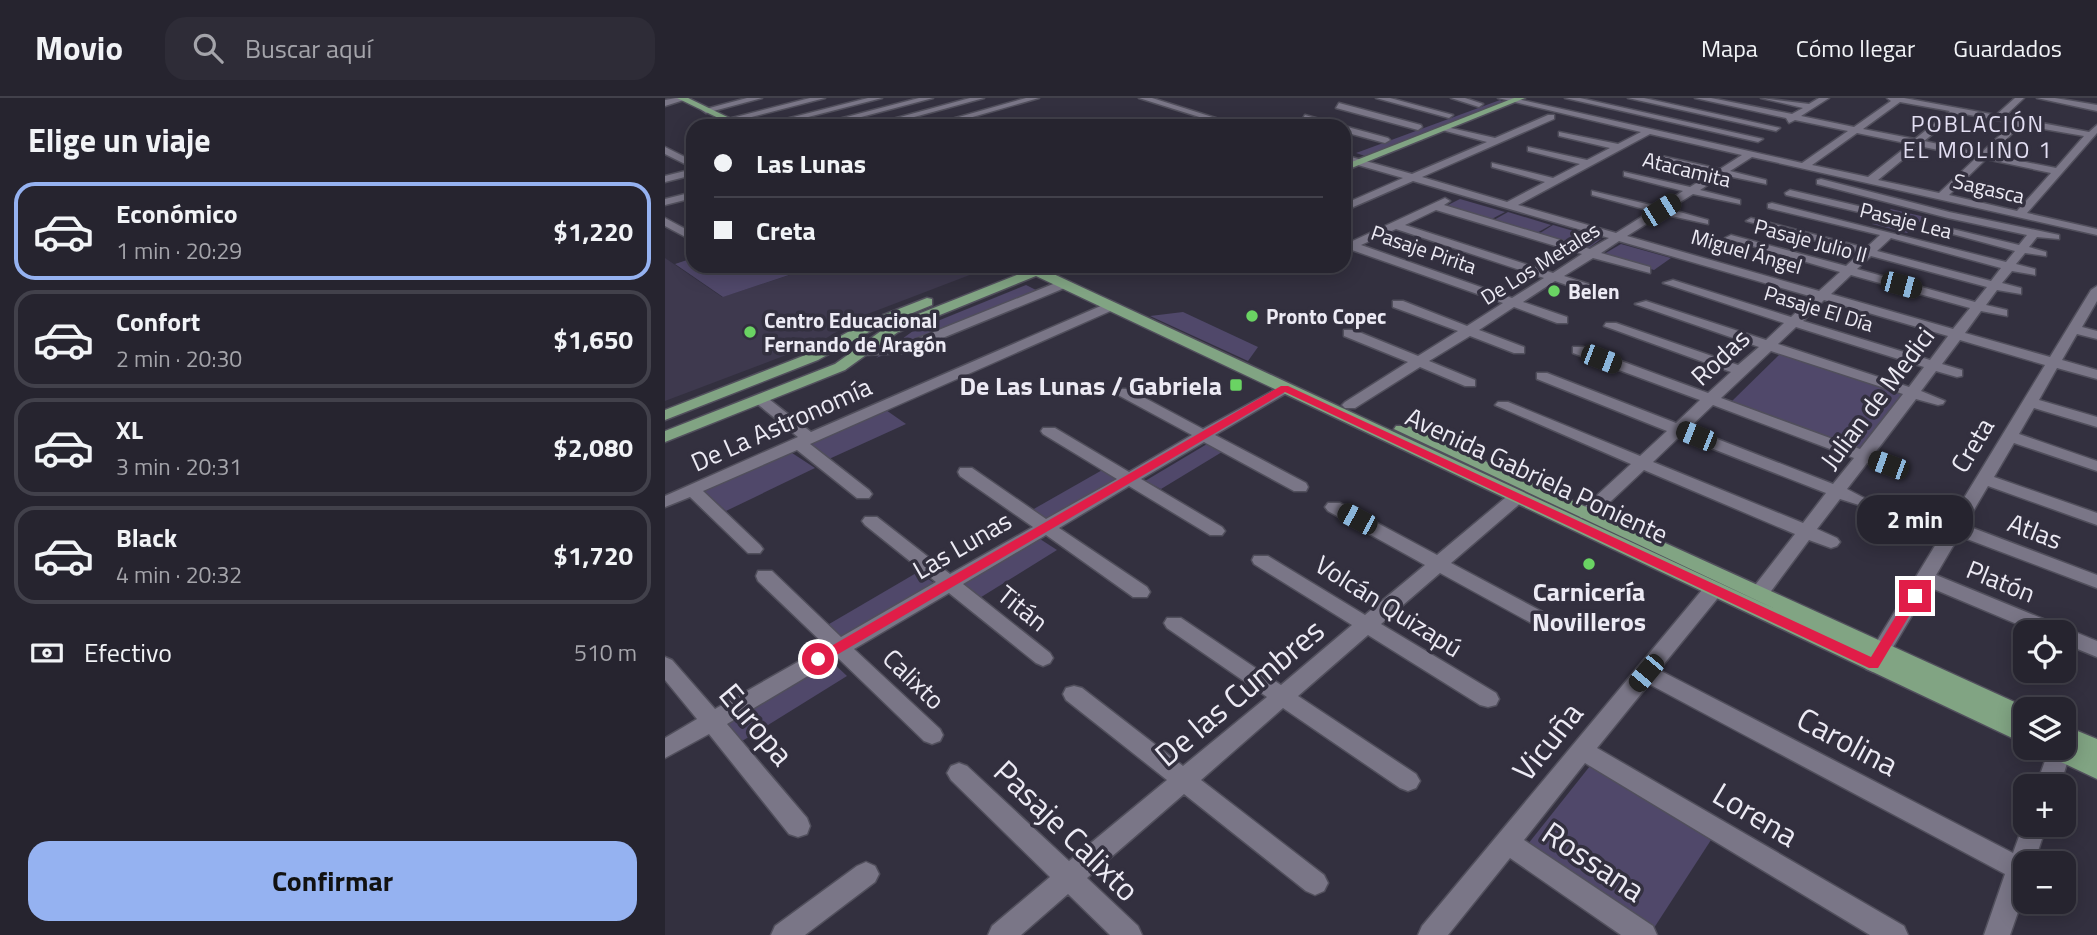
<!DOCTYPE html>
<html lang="es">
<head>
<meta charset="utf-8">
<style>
  :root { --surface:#26242f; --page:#2e2c37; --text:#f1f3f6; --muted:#a4a4aa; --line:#42414b; --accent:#95b2f1 }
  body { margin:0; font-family:"Titillium Web",sans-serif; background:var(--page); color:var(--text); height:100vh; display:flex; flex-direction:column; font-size:26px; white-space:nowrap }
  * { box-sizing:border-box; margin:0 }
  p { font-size:23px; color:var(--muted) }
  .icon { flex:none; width:38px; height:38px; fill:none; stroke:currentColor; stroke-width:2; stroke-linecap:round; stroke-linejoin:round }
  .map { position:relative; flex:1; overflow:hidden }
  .details { display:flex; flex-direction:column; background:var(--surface); width:665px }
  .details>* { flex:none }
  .guide { position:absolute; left:21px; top:21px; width:665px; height:154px; border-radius:21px; box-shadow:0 4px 18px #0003,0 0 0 2px var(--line); display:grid; align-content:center; height:154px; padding:0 28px; background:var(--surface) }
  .buttons { position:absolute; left:1348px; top:522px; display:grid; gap:14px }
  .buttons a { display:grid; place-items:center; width:63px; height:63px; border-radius:14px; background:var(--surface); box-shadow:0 4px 18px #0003,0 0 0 2px var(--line); font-size:35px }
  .end { position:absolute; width:32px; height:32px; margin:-16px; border:9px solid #e11d48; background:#fff; box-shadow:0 0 0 4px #fff }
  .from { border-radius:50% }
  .bubble { position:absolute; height:49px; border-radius:21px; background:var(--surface); box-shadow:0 4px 18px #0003,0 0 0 2px var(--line); font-size:23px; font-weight:700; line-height:49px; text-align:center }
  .car { position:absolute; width:21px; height:42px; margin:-21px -10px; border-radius:9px; box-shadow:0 0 5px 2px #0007; background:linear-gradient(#222 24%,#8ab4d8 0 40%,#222 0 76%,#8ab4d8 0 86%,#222 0) }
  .guide b { display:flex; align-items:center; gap:24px; height:66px; font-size:26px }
  .guide b+b { border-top:2px solid var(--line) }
  .guide i { width:18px; height:18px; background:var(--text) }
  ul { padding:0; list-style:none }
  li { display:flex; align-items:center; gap:21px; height:98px; margin:0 14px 10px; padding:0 14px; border:4px solid var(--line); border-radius:21px }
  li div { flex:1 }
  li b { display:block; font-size:26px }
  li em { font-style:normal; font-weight:700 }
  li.current { border-color:var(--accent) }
  li>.icon { width:63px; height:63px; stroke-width:1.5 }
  h2 { padding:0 28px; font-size:32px; line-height:84px }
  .pay { display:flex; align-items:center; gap:18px; height:77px; padding:0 28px; font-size:26px }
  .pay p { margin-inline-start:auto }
  .primary-button { display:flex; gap:14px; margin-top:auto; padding:14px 28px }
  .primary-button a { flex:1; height:80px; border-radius:21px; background:var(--accent); color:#111; font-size:28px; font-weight:700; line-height:80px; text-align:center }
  header { display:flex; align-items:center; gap:42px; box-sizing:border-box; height:98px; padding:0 35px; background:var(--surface); border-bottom:2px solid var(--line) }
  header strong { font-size:33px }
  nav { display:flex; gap:38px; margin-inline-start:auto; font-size:24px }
  .search { width:490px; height:63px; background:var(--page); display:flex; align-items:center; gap:18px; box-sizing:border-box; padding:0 24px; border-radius:21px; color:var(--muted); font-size:26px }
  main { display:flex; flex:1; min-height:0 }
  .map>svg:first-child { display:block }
</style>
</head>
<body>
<header>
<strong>Movio</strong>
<div class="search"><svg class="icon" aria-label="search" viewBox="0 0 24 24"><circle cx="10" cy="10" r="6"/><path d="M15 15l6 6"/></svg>Buscar aquí</div>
<nav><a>Mapa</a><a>Cómo llegar</a><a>Guardados</a></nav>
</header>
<main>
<section class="details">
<h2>Elige un viaje</h2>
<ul>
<li class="current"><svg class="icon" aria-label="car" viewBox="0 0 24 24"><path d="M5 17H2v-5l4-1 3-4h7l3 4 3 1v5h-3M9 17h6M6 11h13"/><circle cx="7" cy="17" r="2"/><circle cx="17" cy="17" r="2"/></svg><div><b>Económico</b><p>1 min · 20:29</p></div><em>$1,220</em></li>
<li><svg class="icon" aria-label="car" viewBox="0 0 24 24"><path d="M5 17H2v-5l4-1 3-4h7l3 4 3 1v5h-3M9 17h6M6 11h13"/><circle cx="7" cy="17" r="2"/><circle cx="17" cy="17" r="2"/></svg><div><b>Confort</b><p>2 min · 20:30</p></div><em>$1,650</em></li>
<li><svg class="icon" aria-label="car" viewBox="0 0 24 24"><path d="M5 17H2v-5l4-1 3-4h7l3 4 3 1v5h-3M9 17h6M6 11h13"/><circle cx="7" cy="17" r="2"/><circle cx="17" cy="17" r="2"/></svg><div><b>XL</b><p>3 min · 20:31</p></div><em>$2,080</em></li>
<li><svg class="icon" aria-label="car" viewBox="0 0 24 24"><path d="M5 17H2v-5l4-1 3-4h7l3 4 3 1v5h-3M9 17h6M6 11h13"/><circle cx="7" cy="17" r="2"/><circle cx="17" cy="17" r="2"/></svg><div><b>Black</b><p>4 min · 20:32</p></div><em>$1,720</em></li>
</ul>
<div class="pay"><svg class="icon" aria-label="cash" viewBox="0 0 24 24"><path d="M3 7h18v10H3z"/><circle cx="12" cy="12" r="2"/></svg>Efectivo<p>510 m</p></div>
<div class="primary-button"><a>Confirmar</a></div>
</section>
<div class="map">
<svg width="1432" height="837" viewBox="0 0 1432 837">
  <rect width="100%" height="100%" fill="#33303f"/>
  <path fill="#3e394e" d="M 0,160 L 57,199 L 152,168 L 323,170 L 200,217 L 158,242 L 129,254 L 0,303 Z"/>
  <g fill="#50486a">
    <path d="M 835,2 L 838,4 L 703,59 L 691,55 Z"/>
    <path d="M 795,101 L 840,114 L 825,122 L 779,109 Z"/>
    <path d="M 1226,111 L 1260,119 L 1242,135 L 1207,126 Z"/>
    <path d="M 843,114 L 886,127 L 870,136 L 827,123 Z"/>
    <path d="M 888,127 L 936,141 L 921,152 L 872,137 Z"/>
    <path d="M 956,146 L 1006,160 L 989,172 L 939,156 Z"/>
    <path d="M 28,160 L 28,168 L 151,168 L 58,199 L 10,166 Z"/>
    <path d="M 361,187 L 375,194 L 211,260 L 248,233 Z"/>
    <path d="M 518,214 L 593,249 L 583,263 L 485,218 Z"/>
    <path d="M 1116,255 L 1239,294 L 1193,352 L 1065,305 Z"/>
    <path d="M 218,310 L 241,326 L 164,361 L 141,344 Z"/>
    <path d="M 542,346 L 557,354 L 496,391 L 480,383 Z"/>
    <path d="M 124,353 L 150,370 L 61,413 L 39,393 Z"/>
    <path d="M 439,371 L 453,381 L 381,422 L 367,412 Z"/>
    <path d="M 375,441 L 392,452 L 313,501 L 295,487 Z"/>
    <path d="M 253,474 L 275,489 L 177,545 L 159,529 Z"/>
    <path d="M 165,562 L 182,578 L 74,645 L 58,625 Z"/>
    <path d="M 925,668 L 1046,742 L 987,833 L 863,746 Z"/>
  </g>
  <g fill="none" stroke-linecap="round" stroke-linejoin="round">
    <defs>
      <g id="minor">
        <path d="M 11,0 L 25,0 L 0,8 L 0,2 Z"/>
        <path d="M 82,0 L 97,0 L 41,15 L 37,12 Z"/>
        <path d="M 145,0 L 160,0 L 63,25 L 59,22 Z"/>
        <path d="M 203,0 L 217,0 L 108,28 L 93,28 Z"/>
        <path d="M 254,0 L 268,0 L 162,28 L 147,28 Z"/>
        <path d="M 305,0 L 319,0 L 216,28 L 202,28 Z"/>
        <path d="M 361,0 L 374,0 L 276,28 L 262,28 Z"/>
        <path d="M 474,0 L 487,0 L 576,28 L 563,28 Z"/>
        <path d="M 711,0 L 725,0 L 788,17 L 784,20 Z"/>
        <path d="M 786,0 L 800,0 L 818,6 L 814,9 Z"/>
        <path d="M 833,0 L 848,0 L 1137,65 L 1183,33 L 1130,22 L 1124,25 L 1121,20 L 1030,0 L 1046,0 L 1127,16 L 1138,10 L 1096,0 L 1144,6 L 1154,0 L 1164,0 L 1136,18 L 1189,29 L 1226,3 L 1222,0 L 1239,0 L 1331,17 L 1350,0 L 1359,0 L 1340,18 L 1424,34 L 1432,27 L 1432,35 L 1362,115 L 1432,131 L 1432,137 L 1087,59 L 1065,73 L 1101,82 L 1101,86 L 1058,77 L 1035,92 L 1075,102 L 1075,106 L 1028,96 L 1004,111 L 1043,122 L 1043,126 L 997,116 L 962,138 L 1154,193 L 1175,174 L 1060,140 L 1066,137 L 1181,168 L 1195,155 L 1081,123 L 1086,120 L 1201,150 L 1215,137 L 1103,110 L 1103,106 L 1107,105 L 1341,164 L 1350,153 L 1269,131 L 1275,128 L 1354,147 L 1362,137 L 1283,120 L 1152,86 L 1152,82 L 1156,81 L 1284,114 L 1394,137 L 1394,141 L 1372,139 L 1364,149 L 1381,154 L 1381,158 L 1360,155 L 1351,166 L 1370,171 L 1370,177 L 1347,173 L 1337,185 L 1356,190 L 1356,196 L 1332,192 L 1321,207 L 1342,212 L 1342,218 L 1316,213 L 1300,235 L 1385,259 L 1426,192 L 1432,188 L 1432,203 L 1417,229 L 1432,233 L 1432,241 L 1412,236 L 1397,262 L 1432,272 L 1432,281 L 1392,270 L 1374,302 L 1432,319 L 1432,329 L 1369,310 L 1354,336 L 1432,363 L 1432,373 L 1349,345 L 1329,379 L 1432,415 L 1432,427 L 1323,388 L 1300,427 L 1432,477 L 1432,490 L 1294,438 L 1271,477 L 1432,543 L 1432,559 L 1398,545 L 1398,534 L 1371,534 L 1264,489 L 1215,571 L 1208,574 L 1201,571 L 1198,566 L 1380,267 L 1295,242 L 1277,266 L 1297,272 L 1297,278 L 1292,279 L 1271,273 L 1256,293 L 1280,303 L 1278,306 L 1273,307 L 1251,301 L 1209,356 L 1231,367 L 1229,370 L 1223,372 L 1202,365 L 1182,391 L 1203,402 L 1200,406 L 1194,407 L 1175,401 L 1152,431 L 1172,440 L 1175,444 L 1172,448 L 1166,450 L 1144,442 L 1101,500 L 1087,500 L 1084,495 L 1130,436 L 979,372 L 928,420 L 916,420 L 913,416 L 916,412 L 966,366 L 830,307 L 833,304 L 843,304 L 975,358 L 1002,333 L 872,281 L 872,275 L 882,275 L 1011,325 L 1035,302 L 908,255 L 908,249 L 918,249 L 1043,295 L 1066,274 L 939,228 L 941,225 L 951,225 L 1073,267 L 1094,249 L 970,206 L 981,203 L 1101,242 L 1119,225 L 998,185 L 1008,182 L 1126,219 L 1148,199 L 954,143 L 936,155 L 985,169 L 985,175 L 928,160 L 899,178 L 942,192 L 942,198 L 934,198 L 890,183 L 858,204 L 902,219 L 902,225 L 892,225 L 849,209 L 814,232 L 859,249 L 859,255 L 849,255 L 805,238 L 764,263 L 810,282 L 810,288 L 800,288 L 755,269 L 690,310 L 680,310 L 677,307 L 680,304 L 743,264 L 679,238 L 679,232 L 689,232 L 753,258 L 793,233 L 728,209 L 728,203 L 738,203 L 802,228 L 838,205 L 687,152 L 679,153 L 679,147 L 780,100 L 785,103 L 779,107 L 925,151 L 944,140 L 748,83 L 679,113 L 679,106 L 738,80 L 679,63 L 679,57 L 747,76 L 822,44 L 777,32 L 777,28 L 830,40 L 883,17 L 889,17 L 889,21 L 757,79 L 842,104 L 880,84 L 827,69 L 827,65 L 888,80 L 915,66 L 863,53 L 863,49 L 922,62 L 945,50 L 894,38 L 894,34 L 953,46 L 976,34 ZM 1235,4 L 1285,13 L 1250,41 L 1198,31 ZM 1294,15 L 1348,25 L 1316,55 L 1259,43 ZM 1356,27 L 1419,38 L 1391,70 L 1325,57 ZM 1192,35 L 1245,46 L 1203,79 L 1147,67 ZM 985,36 L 1077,57 L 1055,71 L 992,57 L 992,61 L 1048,75 L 1025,89 L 959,74 L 959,78 L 1018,93 L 994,109 L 927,93 L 927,97 L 986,113 L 951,135 L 853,107 ZM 1254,48 L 1311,60 L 1274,95 L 1213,82 ZM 1321,61 L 1386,75 L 1352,113 L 1284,97 ZM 771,112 L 917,156 L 888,175 L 740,127 ZM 731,131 L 879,180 L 847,200 L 696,147 ZM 1226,140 L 1336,170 L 1326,183 L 1212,153 ZM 1206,158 L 1322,189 L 1310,204 L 1192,171 ZM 1186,177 L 1305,210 L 1288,231 L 1166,196 ZM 1159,202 L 1283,238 L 1265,262 L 1138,223 ZM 1131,229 L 1259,269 L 1244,289 L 1113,246 ZM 1106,253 L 1238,296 L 1195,351 L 1056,300 ZM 1048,307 L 1189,360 L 1168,386 L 1024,330 ZM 1015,338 L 1161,395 L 1138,425 L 988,364 Z"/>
        <path d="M 900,0 L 915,0 L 1098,41 L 1093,44 Z"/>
        <path d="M 963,0 L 979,0 L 1115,30 L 1111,33 Z"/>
        <path d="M 1372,0 L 1390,0 L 1432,7 L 1432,13 Z"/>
        <path d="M 674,5 L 756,27 L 757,29 L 753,32 L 671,10 Z"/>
        <path d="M 640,17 L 672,26 L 673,28 L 659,28 L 637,22 Z"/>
        <path d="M 679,28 L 723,40 L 725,42 L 720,45 L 679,34 Z"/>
        <path d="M 0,49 L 28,63 L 28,70 L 0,56 Z"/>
        <path d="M 28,71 L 28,77 L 0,84 L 0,78 Z"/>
        <path d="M 1125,92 L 1206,111 L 1207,113 L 1202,116 L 1121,97 L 1120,95 Z"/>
        <path d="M 28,94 L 28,100 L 0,107 L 0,101 Z"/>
        <path d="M 0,120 L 28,135 L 28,143 L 0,128 Z"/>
        <path d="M 398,182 L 404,186 L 402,189 L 241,255 L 199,257 L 192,253 L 199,249 L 234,248 Z"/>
        <path d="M 445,204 L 450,205 L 450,211 L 145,346 L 204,392 L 207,396 L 204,400 L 192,400 L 132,352 L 38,393 L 95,447 L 98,451 L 95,455 L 83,455 L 25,399 L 0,409 L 0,398 L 133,339 L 90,304 L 90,298 L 100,298 L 146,334 Z"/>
        <path d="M 620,286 L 625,287 L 625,293 L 550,337 L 641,385 L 643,389 L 641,393 L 629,393 L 539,344 L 476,381 L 557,429 L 560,433 L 557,437 L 545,437 L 464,388 L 394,430 L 482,489 L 485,494 L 482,499 L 468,499 L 381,437 L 298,486 L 385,555 L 388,560 L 385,565 L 378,568 L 371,565 L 284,495 L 189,551 L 275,631 L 278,637 L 275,643 L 267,646 L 259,643 L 173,560 L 62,626 L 142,720 L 145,728 L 142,736 L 133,739 L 124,736 L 44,636 L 0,660 L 0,640 L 32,621 L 0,582 L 0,559 L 7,562 L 50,611 L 161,548 L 93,483 L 91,478 L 93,473 L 107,473 L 176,539 L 271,484 L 200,427 L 197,423 L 200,419 L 212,419 L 285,476 L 368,429 L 295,378 L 293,374 L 295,370 L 307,370 L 381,421 L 452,381 L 378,336 L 376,333 L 378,330 L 390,330 L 464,374 L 527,337 L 453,297 L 453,291 L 463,291 L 538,331 Z"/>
        <path d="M 852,394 L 858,395 L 861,399 L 858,403 L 786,465 L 893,522 L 896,527 L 893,532 L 879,532 L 775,475 L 716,526 L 831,595 L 834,601 L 831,607 L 823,609 L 815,607 L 703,537 L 633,598 L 751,676 L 755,683 L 751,690 L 743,693 L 735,690 L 618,610 L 536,682 L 659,777 L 663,785 L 659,793 L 650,797 L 641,793 L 519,696 L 422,780 L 473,828 L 477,837 L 445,837 L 403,796 L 356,837 L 323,837 L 327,828 L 385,779 L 286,682 L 282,675 L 286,668 L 294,665 L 302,668 L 404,763 L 502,682 L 401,602 L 398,596 L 401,590 L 409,588 L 417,590 L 518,668 L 602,599 L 502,530 L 499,525 L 502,520 L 516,520 L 616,587 L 687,527 L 589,466 L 587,462 L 589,458 L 603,458 L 700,517 L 760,467 L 663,413 L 660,409 L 663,405 L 675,405 L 772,457 L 846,395 Z"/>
        <path d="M 1049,484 L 1056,486 L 1059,491 L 1056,496 L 994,572 L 1348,755 L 1360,722 L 1360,726 L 1382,726 L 1369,765 L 1360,765 L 1360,794 L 1345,837 L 1319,837 L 1340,776 L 984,586 L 932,650 L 1239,828 L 1243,837 L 1205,837 L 920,665 L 859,742 L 988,828 L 992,837 L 956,837 L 845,760 L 783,837 L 753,837 L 757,828 L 1042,486 Z"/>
        <path d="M 1398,641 L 1404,643 L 1407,649 L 1395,688 L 1371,688 L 1385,649 L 1398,649 Z"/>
        <path d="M 201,764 L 210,768 L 214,776 L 210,784 L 140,837 L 106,837 L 110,828 L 192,768 Z"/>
      </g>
      <g id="major">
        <path d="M 12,0 L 23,0 L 81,28 L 70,28 Z"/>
        <path d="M 849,0 L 860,0 L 679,73 L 679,67 Z"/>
        <path d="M 355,168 L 381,168 L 382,173 L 1108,510 L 729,331 L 731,328 L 743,328 L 1365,611 L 1360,611 L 1360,627 L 1357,626 L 1360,646 L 371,178 L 233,234 L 180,272 L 0,344 L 0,333 L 170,266 L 223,228 L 362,173 Z"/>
        <path d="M 262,200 L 267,201 L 267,207 L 213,229 L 153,262 L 0,322 L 0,312 L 143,256 L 203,223 Z"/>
        <path d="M 1398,627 L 1432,641 L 1432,681 L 1377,655 L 1374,649 L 1398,649 Z"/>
      </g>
    </defs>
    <use href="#minor" stroke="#514f5c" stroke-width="3"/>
    <use href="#major" stroke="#514f5c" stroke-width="3"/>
    <use href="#minor" fill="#7a7687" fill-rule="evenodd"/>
    <use href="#major" fill="#81a483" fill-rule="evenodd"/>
  </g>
  <path fill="#e11d48" d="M 616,288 L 623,288 L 1206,559 L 1245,495 L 1256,498 L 1213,570 L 1204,570 L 620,294 L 158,565 L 149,565 L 149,558 Z"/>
  <g fill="#6ad363" stroke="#33303f" stroke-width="2.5">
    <circle cx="889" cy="193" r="7"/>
    <circle cx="587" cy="218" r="7"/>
    <circle cx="85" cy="234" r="7"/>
    <rect x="564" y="280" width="14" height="14" rx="3.5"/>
    <circle cx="924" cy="466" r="7"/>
  </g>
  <g text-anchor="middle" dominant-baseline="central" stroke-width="7" stroke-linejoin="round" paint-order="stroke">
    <g font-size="21" fill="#eceaf4" stroke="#33303f">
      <text transform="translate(1022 71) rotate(14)">Atacamita</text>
      <text transform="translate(1324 90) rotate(13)">Sagasca</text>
      <text transform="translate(1241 122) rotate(14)">Pasaje Lea</text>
      <text transform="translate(1146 142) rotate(15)">Pasaje Julio II</text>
      <text transform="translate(759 151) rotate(19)">Pasaje Pirita</text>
      <text transform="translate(1082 153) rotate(16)">Miguel Ángel</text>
      <text transform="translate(875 165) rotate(-32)">De Los Metales</text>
      <text transform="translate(1154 210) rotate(17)">Pasaje El Día</text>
    </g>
    <g font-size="21" font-weight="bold" fill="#eceaf4" stroke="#33303f" text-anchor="start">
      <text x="903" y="193">Belen</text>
      <text x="601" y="218">Pronto Copec</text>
      <text x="99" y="222">Centro Educacional<tspan x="99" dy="24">Fernando de Aragón</tspan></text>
    </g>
    <g font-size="23" letter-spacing="2" fill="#e3dff3" stroke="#33303f">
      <text x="1313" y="25">POBLACIÓN<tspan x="1313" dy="26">EL MOLINO 1</tspan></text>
    </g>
    <g font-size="26" fill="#eceaf4" stroke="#33303f">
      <text transform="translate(1055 259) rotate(-43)">Rodas</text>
      <text transform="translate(1212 300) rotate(-53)">Julian de Medici</text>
      <text transform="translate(116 326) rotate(-24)">De La Astronomía</text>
      <text transform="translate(1307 347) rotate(-59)">Creta</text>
      <text transform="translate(872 377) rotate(25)">Avenida Gabriela Poniente</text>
      <text transform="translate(1370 433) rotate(21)">Atlas</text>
      <text transform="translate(297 447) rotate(-30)">Las Lunas</text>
      <text transform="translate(1336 483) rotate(22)">Platón</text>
      <text transform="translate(724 508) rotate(32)">Volcán Quizapú</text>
      <text transform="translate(358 510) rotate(39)">Titán</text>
      <text transform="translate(249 581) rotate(44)">Calixto</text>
    </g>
    <g font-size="26" font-weight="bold" fill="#eceaf4" stroke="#33303f" text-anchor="end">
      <text x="557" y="287">De Las Lunas / Gabriela</text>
      <text x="924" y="493" text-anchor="middle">Carnicería<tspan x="924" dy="30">Novilleros</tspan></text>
    </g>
    <g font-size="32" fill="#eceaf4" stroke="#33303f">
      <text transform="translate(574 594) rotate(-40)">De las Cumbres</text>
      <text transform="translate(92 626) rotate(50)">Europa</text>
      <text transform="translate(882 643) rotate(-51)">Vicuña</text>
      <text transform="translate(1183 643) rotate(28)">Carolina</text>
      <text transform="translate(1091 716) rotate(31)">Lorena</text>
      <text transform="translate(402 732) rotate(44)">Pasaje Calixto</text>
      <text transform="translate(929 763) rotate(34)">Rossana</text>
    </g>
  </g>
</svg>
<div class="buttons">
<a><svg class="icon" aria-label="locate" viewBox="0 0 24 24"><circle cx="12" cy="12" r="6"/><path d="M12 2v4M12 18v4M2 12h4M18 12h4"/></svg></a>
<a><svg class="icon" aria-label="layers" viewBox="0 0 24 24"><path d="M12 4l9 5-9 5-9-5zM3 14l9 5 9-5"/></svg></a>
<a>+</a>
<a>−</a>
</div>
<i class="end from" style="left:153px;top:561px"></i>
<i class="end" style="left:1250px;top:498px"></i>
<div class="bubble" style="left:1192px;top:397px;width:116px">2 min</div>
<i class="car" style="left:996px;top:112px;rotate:58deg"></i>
<i class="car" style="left:1236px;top:187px;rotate:105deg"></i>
<i class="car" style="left:936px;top:261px;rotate:111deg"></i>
<i class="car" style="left:1031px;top:338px;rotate:292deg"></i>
<i class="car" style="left:1223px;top:367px;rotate:290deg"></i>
<i class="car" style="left:692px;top:421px;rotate:298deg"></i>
<i class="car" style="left:981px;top:575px;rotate:220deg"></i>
<div class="guide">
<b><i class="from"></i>Las Lunas</b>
<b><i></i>Creta</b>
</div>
</div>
</main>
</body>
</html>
